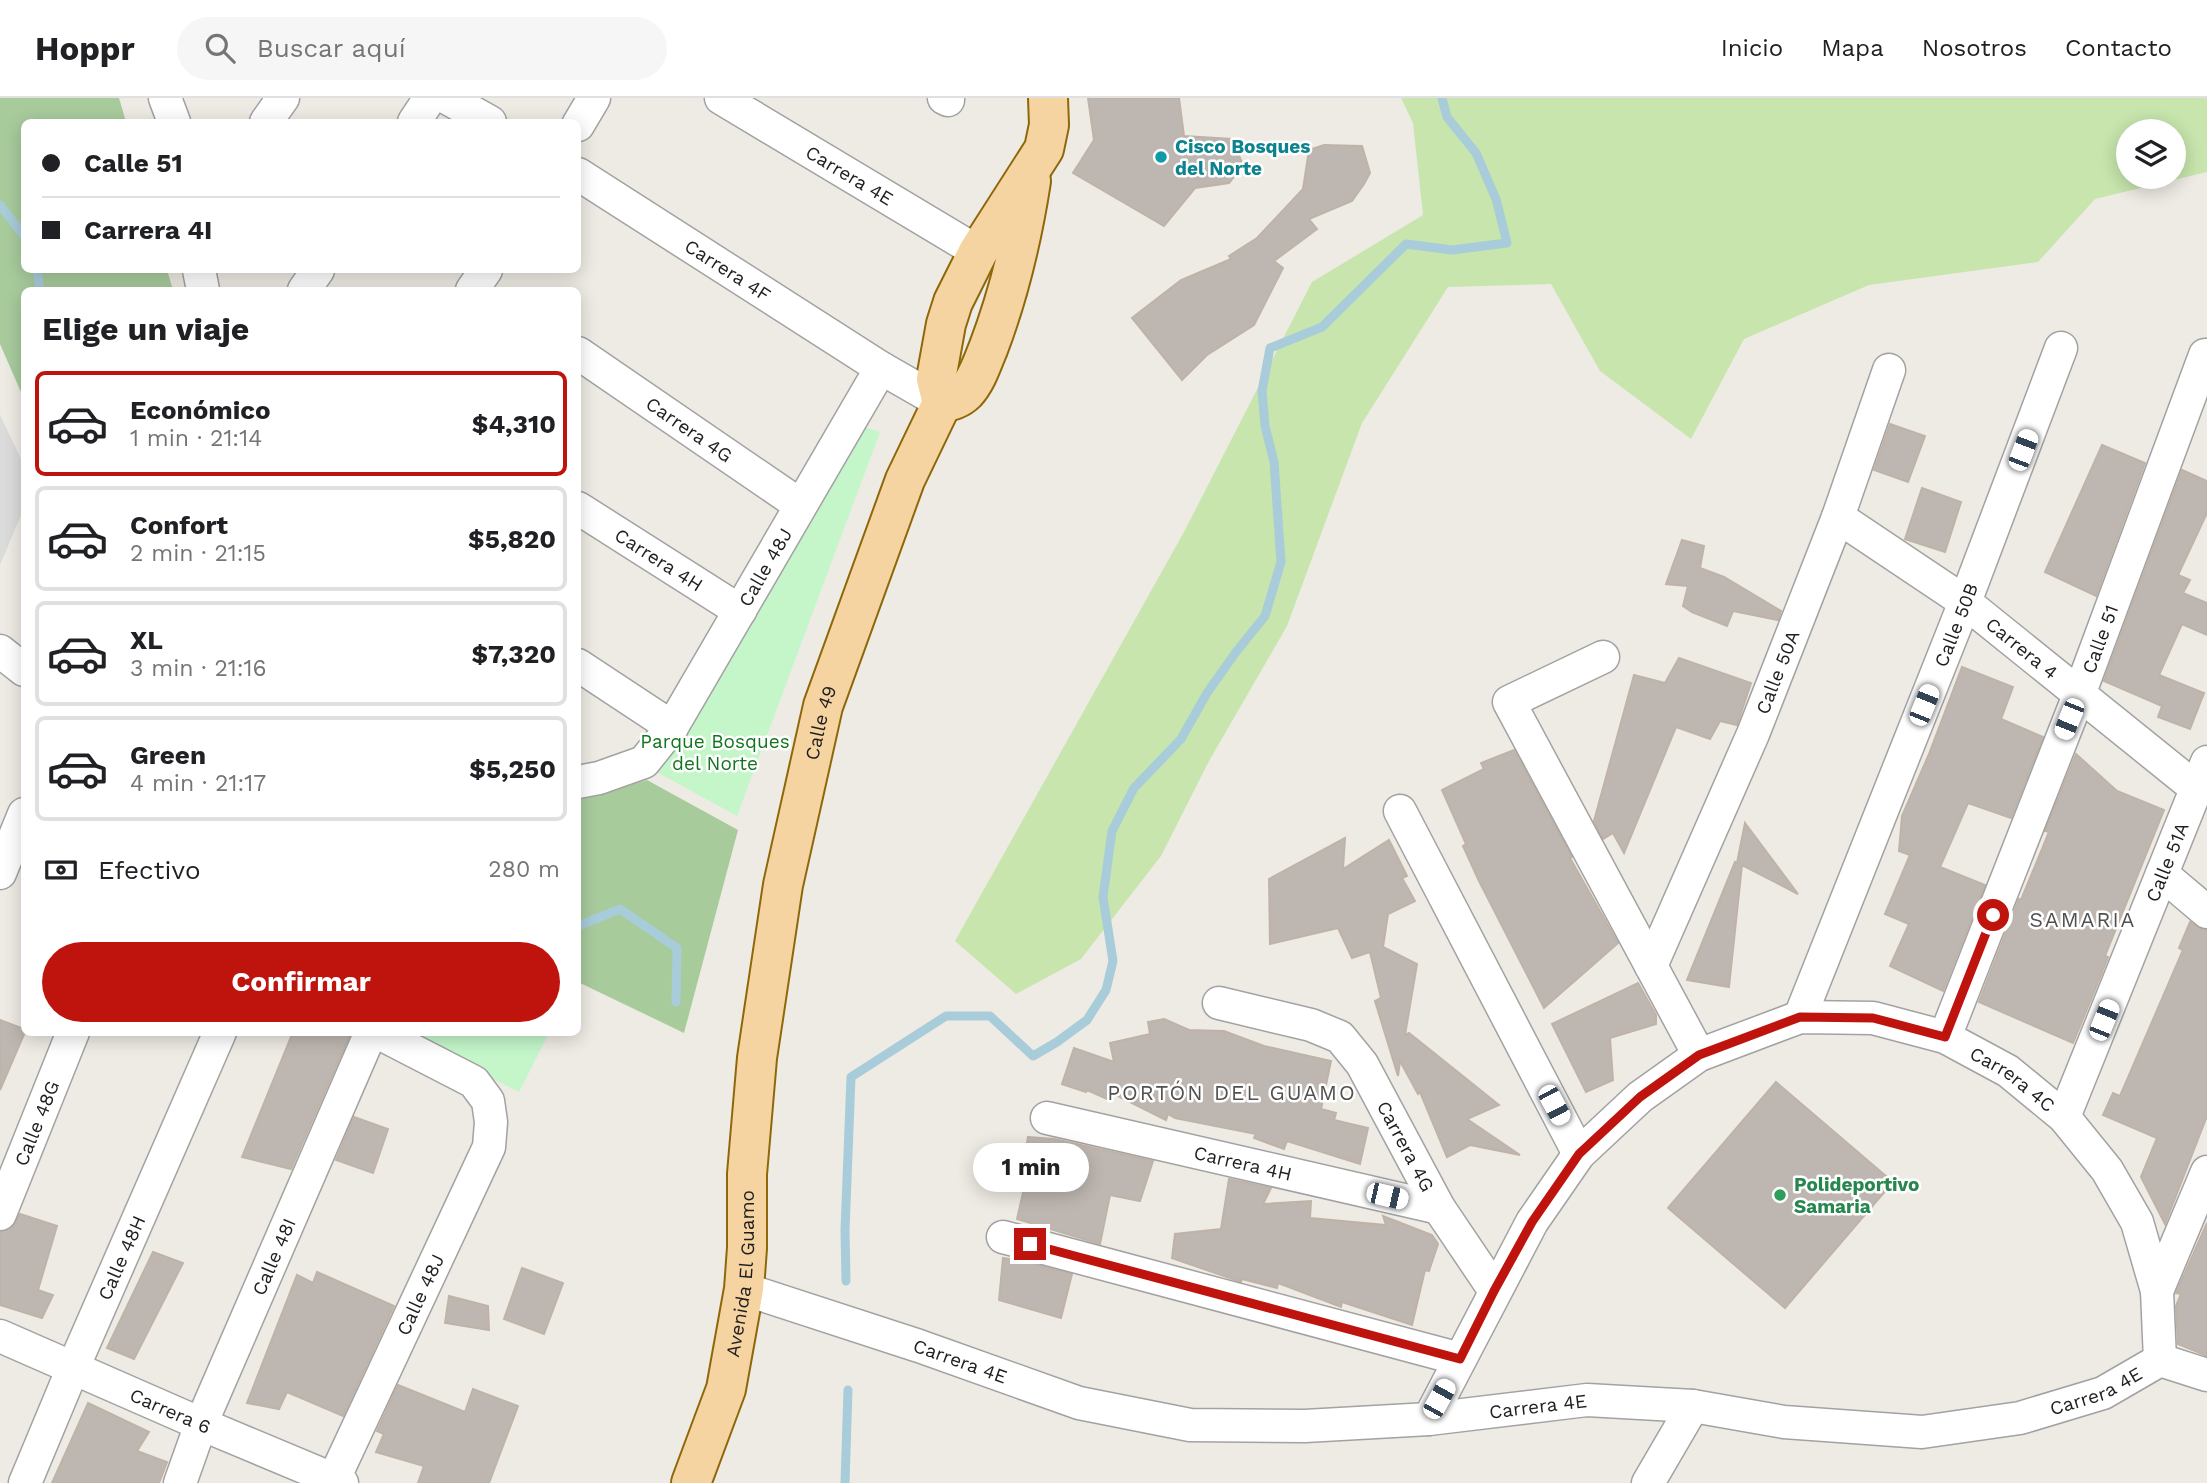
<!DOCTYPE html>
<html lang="es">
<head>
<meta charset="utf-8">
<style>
  :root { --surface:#fff; --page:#f6f6f6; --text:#202124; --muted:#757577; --line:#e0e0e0; --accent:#bf130d }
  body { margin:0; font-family:"Work Sans",sans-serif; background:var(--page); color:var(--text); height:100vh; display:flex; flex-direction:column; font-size:26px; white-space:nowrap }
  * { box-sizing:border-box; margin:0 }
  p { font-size:23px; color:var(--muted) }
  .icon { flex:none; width:38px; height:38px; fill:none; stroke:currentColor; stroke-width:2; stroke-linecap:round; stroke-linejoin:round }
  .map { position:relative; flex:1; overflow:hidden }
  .side { position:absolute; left:21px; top:189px; width:560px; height:749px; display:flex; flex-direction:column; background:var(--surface); border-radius:10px; box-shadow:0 4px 18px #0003 }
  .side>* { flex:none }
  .banner { position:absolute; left:21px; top:21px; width:560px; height:154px; border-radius:10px; box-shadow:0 4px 18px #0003; display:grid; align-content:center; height:154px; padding:0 21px; background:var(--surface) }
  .buttons { position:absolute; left:2116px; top:21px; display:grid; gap:14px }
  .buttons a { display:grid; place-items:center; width:70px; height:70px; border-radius:50%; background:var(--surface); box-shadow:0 4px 18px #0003; font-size:35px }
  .end { position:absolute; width:32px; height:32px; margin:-16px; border:9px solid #bf130d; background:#fff; box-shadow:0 0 0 4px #fff }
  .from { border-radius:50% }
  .bubble { position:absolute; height:49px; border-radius:24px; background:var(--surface); box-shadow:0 4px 18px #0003; font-size:23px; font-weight:700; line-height:49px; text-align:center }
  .car { position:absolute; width:21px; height:42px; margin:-21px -10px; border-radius:9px; box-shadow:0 0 5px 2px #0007; background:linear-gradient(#fff 24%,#345 0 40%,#fff 0 76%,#345 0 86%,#fff 0) }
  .banner b { display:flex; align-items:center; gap:24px; height:66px; font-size:26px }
  .banner b+b { border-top:2px solid var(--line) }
  .banner i { width:18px; height:18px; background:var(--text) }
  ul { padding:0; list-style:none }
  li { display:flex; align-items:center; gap:21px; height:105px; margin:0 14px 10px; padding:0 7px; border:4px solid var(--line); border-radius:10px }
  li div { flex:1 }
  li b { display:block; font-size:26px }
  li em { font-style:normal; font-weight:700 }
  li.selected { border-color:var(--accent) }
  li>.icon { width:63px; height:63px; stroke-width:1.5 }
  h2 { padding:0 21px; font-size:32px; line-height:84px }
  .pay { display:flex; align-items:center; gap:18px; height:77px; padding:0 21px; font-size:26px }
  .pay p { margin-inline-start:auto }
  .button { display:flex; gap:14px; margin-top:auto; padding:14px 21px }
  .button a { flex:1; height:80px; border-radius:42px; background:var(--accent); color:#fff; font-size:28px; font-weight:700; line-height:80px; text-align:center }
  header { display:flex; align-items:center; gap:42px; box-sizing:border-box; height:98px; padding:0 35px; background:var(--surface); border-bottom:2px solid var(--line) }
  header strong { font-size:33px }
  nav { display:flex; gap:38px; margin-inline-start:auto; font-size:24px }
  .search { width:490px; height:63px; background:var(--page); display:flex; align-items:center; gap:18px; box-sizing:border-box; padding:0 24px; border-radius:38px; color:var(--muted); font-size:26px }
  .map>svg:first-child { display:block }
</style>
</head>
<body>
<header>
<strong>Hoppr</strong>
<div class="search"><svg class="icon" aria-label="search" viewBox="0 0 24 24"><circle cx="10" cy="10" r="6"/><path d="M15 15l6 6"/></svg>Buscar aquí</div>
<nav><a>Inicio</a><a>Mapa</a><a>Nosotros</a><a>Contacto</a></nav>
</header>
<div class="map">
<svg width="2207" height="1385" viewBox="0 0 2207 1385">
  <rect width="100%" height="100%" fill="#eeebe4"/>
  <path fill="#dcdbdb" d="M 0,317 L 24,367 L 24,410 L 0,467 Z"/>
  <path fill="#c7e5ad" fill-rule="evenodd" d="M 1401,0 L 2207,0 L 2207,74 L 2095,101 L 2038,164 L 1869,187 L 1744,241 L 1691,341 L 1600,273 L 1551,186 L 1448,189 L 1362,325 L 1287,528 L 1209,663 L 1161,758 L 1081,861 L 1016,896 L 955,843 L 1184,434 L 1312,184 L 1423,117 L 1413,25 ZM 2128,33 L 2174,33 L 2174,79 L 2128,79 Z"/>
  <g fill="#a8cb9c">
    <path d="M 0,0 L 119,0 L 126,24 L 24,24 L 24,172 L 167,172 L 173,192 L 24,192 L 24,301 L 0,246 Z"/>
    <path d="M 647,682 L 738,732 L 684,935 L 578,884 L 578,699 L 601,695 Z"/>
  </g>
  <g fill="#c4f6ca">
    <path d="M 862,328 L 880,334 L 737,718 L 653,672 Z"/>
    <path d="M 400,935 L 549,935 L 519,994 Z"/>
  </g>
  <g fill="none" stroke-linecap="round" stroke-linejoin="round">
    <g stroke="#a8ccd9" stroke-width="9">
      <path d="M 0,107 L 24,138"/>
      <path d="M 37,172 L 40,192"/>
      <path d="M 578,828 L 620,811 L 677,850 L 676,904"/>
      <path d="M 846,1183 L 845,1132 L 851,979 L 946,918 L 990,918 L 1033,958 L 1057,944 L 1087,922 L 1106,892 L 1113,863 L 1103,799 L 1112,733 L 1134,690 L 1181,641 L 1207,595 L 1236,554 L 1265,518 L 1281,464 L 1274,364 L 1265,328 L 1262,293 L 1270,250 L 1322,229 L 1406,146 L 1452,152 L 1507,145 L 1496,101 L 1476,55 L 1447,19 L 1442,0"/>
      <path d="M 845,1385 L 848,1292"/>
    </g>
  </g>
  <g fill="#beb7b1" stroke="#bfb3a8" stroke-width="2">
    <path d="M 1088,0 L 1179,0 L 1184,38 L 1232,41 L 1243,67 L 1229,85 L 1195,90 L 1164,128 L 1073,75 L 1094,42 Z"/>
    <path d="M 1324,47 L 1362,48 L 1370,75 L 1364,86 L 1352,103 L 1309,121 L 1317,131 L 1274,163 L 1283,170 L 1254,227 L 1207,257 L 1182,282 L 1132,220 L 1181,182 L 1231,161 L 1229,158 L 1257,140 L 1303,91 L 1309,52 Z"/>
    <path d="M 1890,326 L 1925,338 L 1908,384 L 1874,372 Z"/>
    <path d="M 2102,347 L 2145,365 L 2096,498 L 2045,474 Z"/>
    <path d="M 2182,372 L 2207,383 L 2207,415 L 2178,477 L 2190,482 L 2183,495 L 2207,505 L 2207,537 L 2182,526 L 2159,577 L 2204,595 L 2190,631 L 2158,619 L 2162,608 L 2104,583 Z"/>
    <path d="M 1922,390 L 1961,404 L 1945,454 L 1905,441 Z"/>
    <path d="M 1682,442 L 1704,448 L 1700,470 L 1724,479 L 1781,513 L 1778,522 L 1733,513 L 1727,528 L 1692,514 L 1683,508 L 1688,488 L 1666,486 Z"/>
    <path d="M 1679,560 L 1751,585 L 1737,627 L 1720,623 L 1710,641 L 1676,629 L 1624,755 L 1613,735 L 1603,741 L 1594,723 L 1634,577 L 1665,585 Z"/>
    <path d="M 1962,569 L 2013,589 L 2001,621 L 2043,639 L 2011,720 L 1968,705 L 1940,769 L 1985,787 L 1943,893 L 1890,868 L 1909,826 L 1885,816 L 1910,757 L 1899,753 L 1902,718 L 1929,656 Z"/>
    <path d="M 1514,652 L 1572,759 L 1570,760 L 1618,845 L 1544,910 L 1479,783 L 1463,748 L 1466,746 L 1442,692 L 1484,671 L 1481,665 Z"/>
    <path d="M 2076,656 L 2117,693 L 2164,712 L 2105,858 L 2108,859 L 2099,882 L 2073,945 L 1979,904 L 2019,801 L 2021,802 L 2049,734 L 2045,733 Z"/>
    <path d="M 1745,725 L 1798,796 L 1742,767 L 1729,889 L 1687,882 L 1735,764 L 1737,765 Z"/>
    <path d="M 1345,740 L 1343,771 L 1389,742 L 1407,778 L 1402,780 L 1415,803 L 1388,816 L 1383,849 L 1417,866 L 1405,937 L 1409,935 L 1499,1007 L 1467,1021 L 1520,1057 L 1470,1047 L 1447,1059 L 1420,994 L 1418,996 L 1400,963 L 1398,978 L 1375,903 L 1381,900 L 1370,854 L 1352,860 L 1338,830 L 1270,846 L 1269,781 Z"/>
    <path d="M 2190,824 L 2196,828 L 2207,832 L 2207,1018 L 2165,1126 L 2141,1079 L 2157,1040 L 2103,1017 L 2113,995 L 2120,998 L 2183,852 L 2179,850 Z"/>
    <path d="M 1638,885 L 1656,917 L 1656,926 L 1610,940 L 1613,982 L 1586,994 L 1552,926 Z"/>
    <path d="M 1164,921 L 1189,932 L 1224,933 L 1264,948 L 1331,963 L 1321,1011 L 1336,1015 L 1334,1022 L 1368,1030 L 1360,1066 L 1287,1043 L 1284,1051 L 1254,1040 L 1256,1036 L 1175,1020 L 1168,1016 L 1166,1022 L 1110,994 L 1107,1001 L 1087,992 L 1086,994 L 1062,986 L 1074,950 L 1114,964 L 1110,945 L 1150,936 L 1148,924 Z"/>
    <path d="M 0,922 L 24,931 L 25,934 L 0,992 Z"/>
    <path d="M 293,934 L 351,934 L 291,1071 L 242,1059 Z"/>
    <path d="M 1776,984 L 1893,1084 L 1785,1210 L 1668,1110 Z"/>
    <path d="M 354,1019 L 388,1031 L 373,1075 L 336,1062 Z"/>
    <path d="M 1028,1039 L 1054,1041 L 1153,1063 L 1140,1103 L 1110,1097 L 1100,1146 L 1017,1121 L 1027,1077 L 1022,1076 Z"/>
    <path d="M 1229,1081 L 1271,1090 L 1263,1106 L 1311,1103 L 1310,1120 L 1386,1127 L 1383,1118 L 1432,1137 L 1438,1146 L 1429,1173 L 1425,1172 L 1412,1227 L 1342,1204 L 1341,1209 L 1278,1185 L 1277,1190 L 1242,1181 L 1241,1184 L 1172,1160 L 1175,1136 L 1221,1131 Z"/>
    <path d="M 20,1116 L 57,1128 L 38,1192 L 53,1197 L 42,1220 L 0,1207 L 0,1134 L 12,1130 Z"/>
    <path d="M 2207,1125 L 2207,1258 L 2178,1246 L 2176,1208 L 2181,1196 L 2176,1195 Z"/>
    <path d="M 153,1154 L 183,1165 L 134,1261 L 107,1250 Z"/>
    <path d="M 1003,1160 L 1022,1163 L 1072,1176 L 1061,1220 L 999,1202 Z"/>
    <path d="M 522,1170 L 563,1185 L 544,1236 L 504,1221 Z"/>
    <path d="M 317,1174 L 394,1208 L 343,1318 L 287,1294 L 279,1311 L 247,1305 L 297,1177 L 313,1185 Z"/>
    <path d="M 449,1198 L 488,1208 L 489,1232 L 445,1225 Z"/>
    <path d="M 398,1287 L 465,1314 L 473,1291 L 518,1308 L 489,1385 L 418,1385 L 424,1368 L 376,1354 L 384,1336 L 377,1333 Z"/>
    <path d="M 88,1305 L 149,1334 L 137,1353 L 167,1364 L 159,1385 L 52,1385 Z"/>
  </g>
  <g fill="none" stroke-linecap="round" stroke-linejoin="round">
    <defs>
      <g id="minor">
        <path d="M 165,0 L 174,24"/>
        <path d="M 447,0 L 490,24"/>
        <path id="s1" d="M 721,0 L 978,154"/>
        <path d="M 944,0 L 948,2"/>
        <path d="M 266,24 L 283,0"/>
        <path d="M 414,24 L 430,0"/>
        <path d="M 578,27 L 594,0"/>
        <path id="s2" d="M 578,76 L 881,270 L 942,305"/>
        <path d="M 199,172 L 203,192"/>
        <path d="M 304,192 L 318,172"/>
        <path d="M 472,192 L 486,172"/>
        <path id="s3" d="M 578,255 L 800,407"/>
        <path id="s4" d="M 578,410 L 740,513"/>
        <path id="s5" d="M 1838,419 L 1965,504 L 2197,691"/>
        <path d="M 0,553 L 24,572"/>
        <path d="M 1603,559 L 1509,604 L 1699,957"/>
        <path d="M 578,567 L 672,629"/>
        <path id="s6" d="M 578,684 L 599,680 L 644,664 L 672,629 L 881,270"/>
        <path d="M 1400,713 L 1579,1056"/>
        <path d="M 0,775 L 24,716"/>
        <path d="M 2162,776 L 2207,814"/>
        <path id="s7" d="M 1651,868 L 1753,636 L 1838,419 L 1889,272"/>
        <path id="s8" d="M 1219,905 L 1311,927 L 1340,939 L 1362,966 L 1439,1110 L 1495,1193"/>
        <path id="s9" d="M 1800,919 L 1965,504 L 2061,250"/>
        <path id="s10" d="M 1945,939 L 2079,597 L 2205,257"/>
        <path id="s11" d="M 2064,1019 L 2207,664"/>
        <path id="s12" d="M 1047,1020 L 1439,1110"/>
        <path id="s13" d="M 0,1116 L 73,934"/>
        <path d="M 1003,1139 L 1460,1261"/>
        <path id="s14" d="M 744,1191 L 919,1248 L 1079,1305 L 1190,1327 L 1305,1328 L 1429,1321 L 1587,1302 L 1693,1308 L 1784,1324 L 1922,1334 L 2020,1320 L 2103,1295 L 2160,1262 L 2207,1277"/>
        <path d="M 2157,1193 L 2207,1074"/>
        <path id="s15" d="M 0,1238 L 201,1326 L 342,1385"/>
        <path id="s16" d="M 1429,1321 L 1532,1124 L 1579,1056 L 1640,999 L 1699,957 L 1800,919 L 1873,920 L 1945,939 L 2008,973 L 2064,1019 L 2107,1072 L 2137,1124 L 2157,1193 L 2160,1262"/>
        <path id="s17" d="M 25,1385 L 73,1270 L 220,934"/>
        <path id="s18" d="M 180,1385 L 201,1326 L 371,934"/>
        <path id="s19" d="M 332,1385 L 489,1049 L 491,1024 L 488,1003 L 474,984 L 377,934"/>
        <path d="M 1648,1385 L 1693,1308"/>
      </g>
      <g id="major">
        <path d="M 942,305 L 936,281 L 946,226 L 953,204 L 978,154 L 1044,51 L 1049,27 L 1048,0"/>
        <path d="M 942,305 C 951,303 959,301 966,294 C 977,282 982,265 988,251 C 1009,196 1022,141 1031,83"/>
        <path id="s20" d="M 691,1385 L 726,1291 L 744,1191 L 747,1150 L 747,1076 L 757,960 L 783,787 L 823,608 L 905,382 L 942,305"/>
      </g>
    </defs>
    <use href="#minor" stroke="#a2a2a2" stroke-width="35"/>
    <use href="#major" stroke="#8e6709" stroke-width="42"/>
    <use href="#minor" stroke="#fff" stroke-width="32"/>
    <use href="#major" stroke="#f6d4a2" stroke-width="38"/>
  </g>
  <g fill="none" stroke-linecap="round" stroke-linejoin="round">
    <path stroke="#bf130d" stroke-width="9" d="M 1030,1146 L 1460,1261 L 1494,1193 L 1532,1124 L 1579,1056 L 1640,999 L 1699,957 L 1800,919 L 1873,920 L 1945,939 L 1993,817"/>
  </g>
  <circle fill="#0f9aa8" stroke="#fff" stroke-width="2.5" cx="1161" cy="59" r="7"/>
  <circle fill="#2e9e5b" stroke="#fff" stroke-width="2.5" cx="1780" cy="1097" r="7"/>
  <g text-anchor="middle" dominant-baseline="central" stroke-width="5" stroke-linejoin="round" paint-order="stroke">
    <g font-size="19" font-weight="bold" fill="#0d838f" stroke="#fff" text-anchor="start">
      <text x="1175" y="48">Cisco Bosques<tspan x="1175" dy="22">del Norte</tspan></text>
    </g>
    <g font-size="19" fill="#1e1e1e" stroke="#fff">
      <text stroke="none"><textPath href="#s1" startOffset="150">Carrera 4E</textPath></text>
      <text stroke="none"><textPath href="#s2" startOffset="178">Carrera 4F</textPath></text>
      <text stroke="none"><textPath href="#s3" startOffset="135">Carrera 4G</textPath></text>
      <text stroke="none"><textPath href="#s4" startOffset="96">Carrera 4H</textPath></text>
      <text stroke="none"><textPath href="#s6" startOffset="299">Calle 48J</textPath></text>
      <text stroke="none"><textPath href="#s9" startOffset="422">Calle 50B</textPath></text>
      <text stroke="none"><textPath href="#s10" startOffset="427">Calle 51</textPath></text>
      <text stroke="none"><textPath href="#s5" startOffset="226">Carrera 4</textPath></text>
      <text stroke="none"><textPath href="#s7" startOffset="320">Calle 50A</textPath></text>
      <text stroke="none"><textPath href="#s20" startOffset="775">Calle 49</textPath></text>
      <text stroke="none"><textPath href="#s11" startOffset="275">Calle 51A</textPath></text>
      <text stroke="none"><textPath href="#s16" startOffset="796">Carrera 4C</textPath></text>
      <text stroke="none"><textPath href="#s13" startOffset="98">Calle 48G</textPath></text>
      <text stroke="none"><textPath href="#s8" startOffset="254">Carrera 4G</textPath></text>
      <text stroke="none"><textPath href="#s12" startOffset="201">Carrera 4H</textPath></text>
      <text stroke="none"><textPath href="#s17" startOffset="245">Calle 48H</textPath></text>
      <text stroke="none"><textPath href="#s18" startOffset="245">Calle 48I</textPath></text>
      <text stroke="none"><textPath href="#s20" startOffset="217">Avenida El Guamo</textPath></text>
      <text stroke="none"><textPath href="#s19" startOffset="208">Calle 48J</textPath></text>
      <text stroke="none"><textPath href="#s14" startOffset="228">Carrera 4E</textPath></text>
      <text stroke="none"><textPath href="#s14" startOffset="1382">Carrera 4E</textPath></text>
      <text stroke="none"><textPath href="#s14" startOffset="816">Carrera 4E</textPath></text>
      <text stroke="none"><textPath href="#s15" startOffset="186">Carrera 6</textPath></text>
    </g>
    <g font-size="19" fill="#12751e" stroke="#fff">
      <text x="715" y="643">Parque Bosques<tspan x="715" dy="22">del Norte</tspan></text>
    </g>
    <g font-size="19" font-weight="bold" fill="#27864d" stroke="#fff" text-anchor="start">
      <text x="1794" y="1086">Polideportivo<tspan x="1794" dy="22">Samaria</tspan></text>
    </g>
    <g font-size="21" letter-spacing="2" fill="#515151" stroke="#fff">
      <text x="2083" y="821">SAMARIA</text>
      <text x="1232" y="994">PORTÓN DEL GUAMO</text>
    </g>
  </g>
</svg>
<div class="buttons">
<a><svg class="icon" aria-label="layers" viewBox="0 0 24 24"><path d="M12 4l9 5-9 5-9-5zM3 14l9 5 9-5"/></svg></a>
</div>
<i class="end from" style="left:1993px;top:817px"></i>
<i class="end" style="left:1030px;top:1146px"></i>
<div class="bubble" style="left:973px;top:1045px;width:116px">1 min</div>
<i class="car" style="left:2023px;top:352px;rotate:21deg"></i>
<i class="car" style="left:1924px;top:607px;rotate:22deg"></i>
<i class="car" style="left:2069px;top:621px;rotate:202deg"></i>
<i class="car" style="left:2104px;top:922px;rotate:22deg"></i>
<i class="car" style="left:1554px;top:1007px;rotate:152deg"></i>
<i class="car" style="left:1387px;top:1098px;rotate:103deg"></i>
<i class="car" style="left:1439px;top:1301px;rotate:29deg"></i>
<div class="banner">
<b><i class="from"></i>Calle 51</b>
<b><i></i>Carrera 4I</b>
</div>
<section class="side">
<h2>Elige un viaje</h2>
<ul>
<li class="selected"><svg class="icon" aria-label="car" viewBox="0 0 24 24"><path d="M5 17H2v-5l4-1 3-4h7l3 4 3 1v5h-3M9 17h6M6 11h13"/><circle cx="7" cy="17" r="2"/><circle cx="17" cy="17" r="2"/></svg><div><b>Económico</b><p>1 min · 21:14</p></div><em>$4,310</em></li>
<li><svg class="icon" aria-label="car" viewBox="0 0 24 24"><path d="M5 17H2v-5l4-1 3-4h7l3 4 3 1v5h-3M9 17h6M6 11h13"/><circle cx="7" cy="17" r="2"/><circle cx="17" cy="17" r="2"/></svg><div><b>Confort</b><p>2 min · 21:15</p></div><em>$5,820</em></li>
<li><svg class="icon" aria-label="car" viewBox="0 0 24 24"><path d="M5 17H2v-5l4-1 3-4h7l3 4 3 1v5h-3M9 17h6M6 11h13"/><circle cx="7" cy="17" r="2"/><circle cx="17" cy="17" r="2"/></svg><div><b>XL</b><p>3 min · 21:16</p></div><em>$7,320</em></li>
<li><svg class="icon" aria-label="car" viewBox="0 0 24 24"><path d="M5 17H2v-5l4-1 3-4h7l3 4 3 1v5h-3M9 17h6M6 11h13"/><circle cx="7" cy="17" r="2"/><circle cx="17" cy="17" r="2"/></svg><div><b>Green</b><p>4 min · 21:17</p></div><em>$5,250</em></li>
</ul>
<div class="pay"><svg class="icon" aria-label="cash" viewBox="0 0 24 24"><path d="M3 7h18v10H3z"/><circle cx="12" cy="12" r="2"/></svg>Efectivo<p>280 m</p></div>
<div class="button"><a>Confirmar</a></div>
</section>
</div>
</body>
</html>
